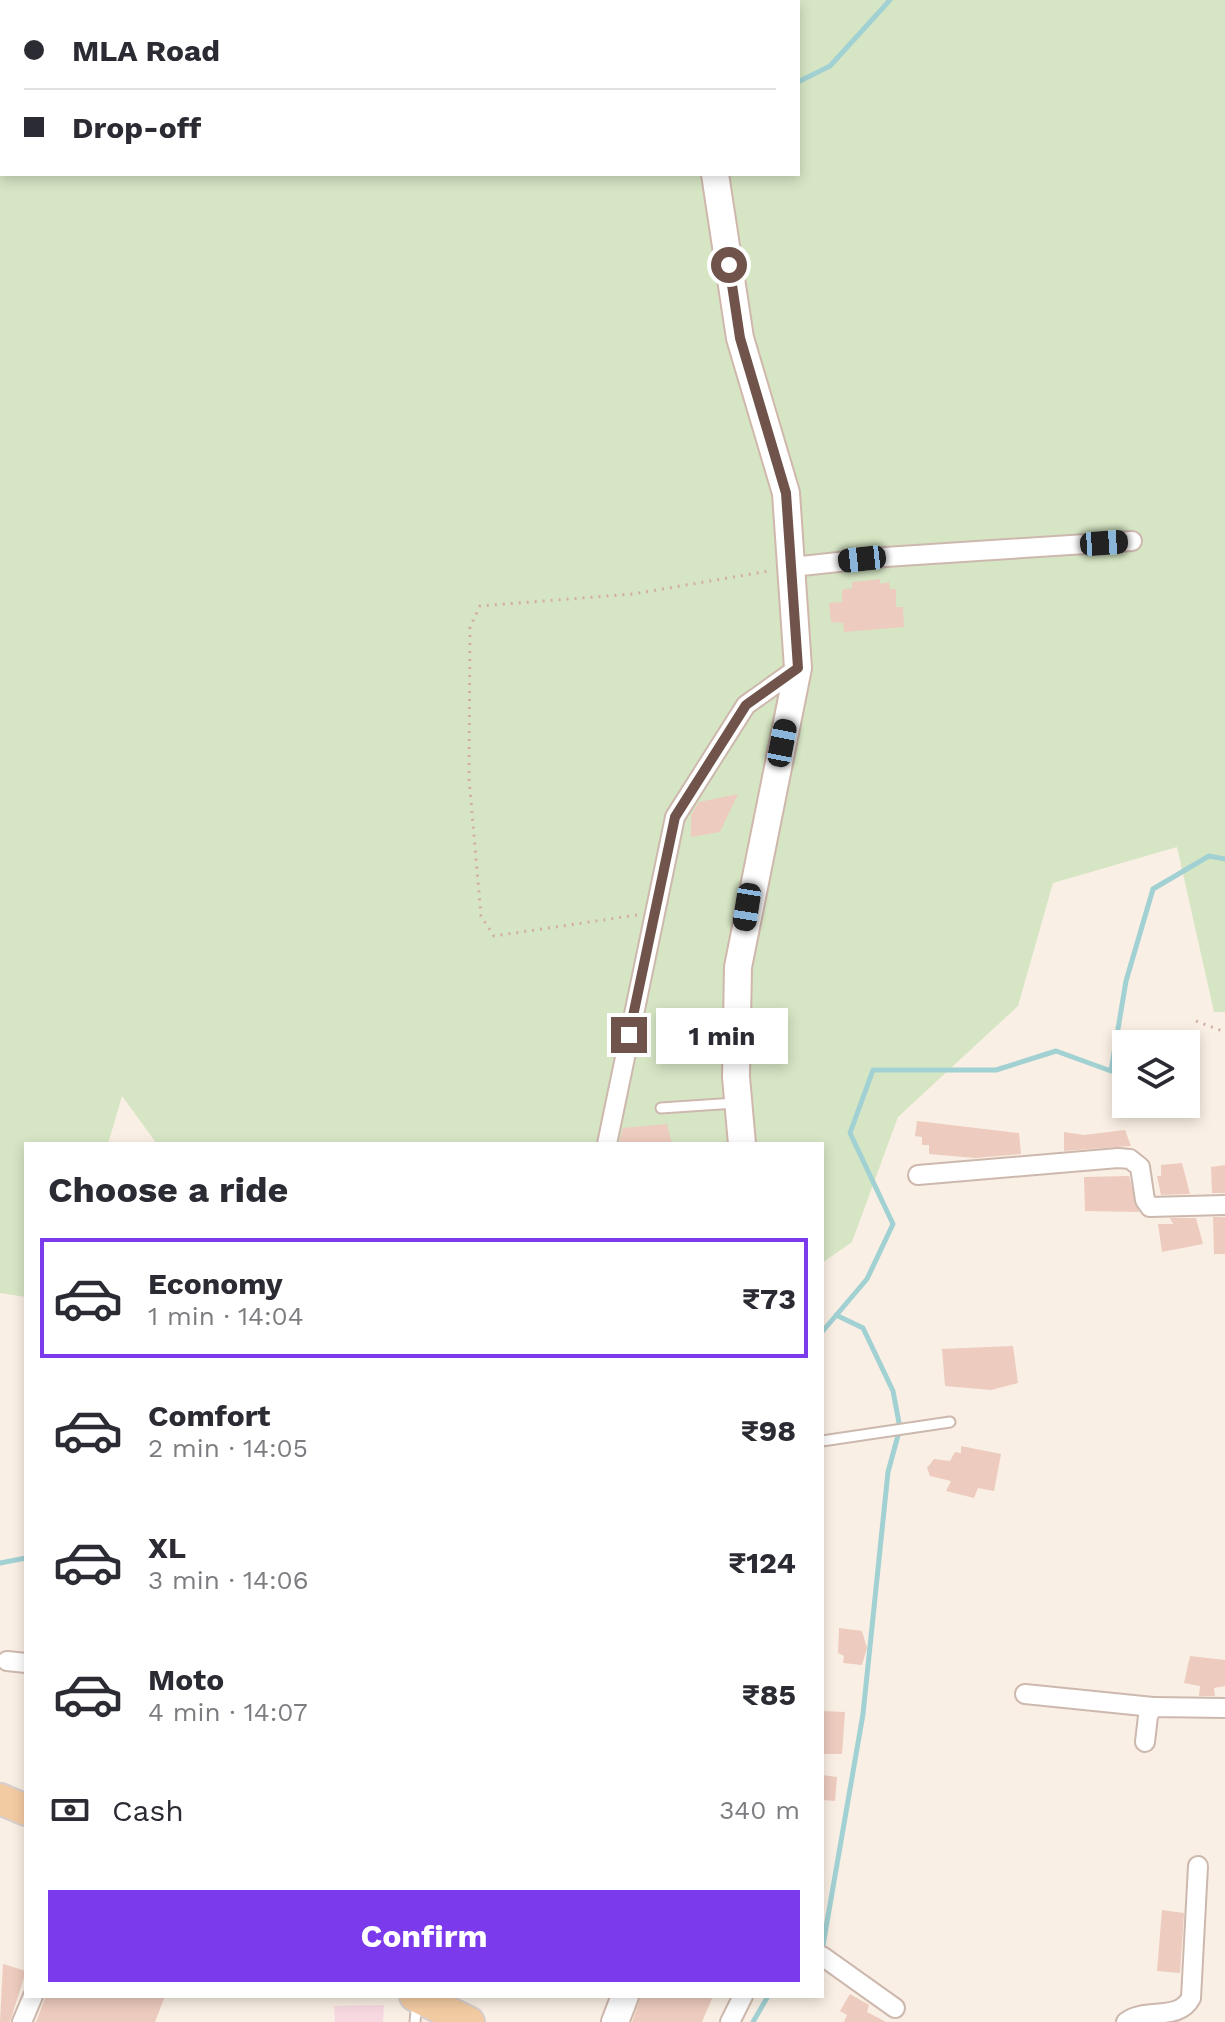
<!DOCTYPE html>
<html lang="en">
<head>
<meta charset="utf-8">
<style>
  :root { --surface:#fff; --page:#f2f2f3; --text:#2b2b33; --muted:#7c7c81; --line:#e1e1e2; --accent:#7c3aed }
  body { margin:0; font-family:"Work Sans",sans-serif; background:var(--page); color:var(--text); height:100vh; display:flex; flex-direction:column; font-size:30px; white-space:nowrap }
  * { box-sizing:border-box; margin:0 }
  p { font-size:26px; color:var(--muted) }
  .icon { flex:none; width:44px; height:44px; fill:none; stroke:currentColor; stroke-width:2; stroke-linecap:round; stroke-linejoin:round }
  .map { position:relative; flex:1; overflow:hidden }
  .details { position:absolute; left:24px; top:1142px; width:800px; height:856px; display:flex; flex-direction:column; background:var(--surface); border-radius:0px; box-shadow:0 4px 12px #0003 }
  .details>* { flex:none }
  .banner { position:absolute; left:0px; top:0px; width:800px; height:176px; box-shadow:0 4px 12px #0003; display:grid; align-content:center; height:176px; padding:0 24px; background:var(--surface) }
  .controls { position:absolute; left:1112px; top:1030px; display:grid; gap:16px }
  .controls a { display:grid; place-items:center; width:88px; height:88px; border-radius:0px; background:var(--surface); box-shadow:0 4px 12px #0003; font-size:40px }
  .end { position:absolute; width:36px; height:36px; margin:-18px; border:10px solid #70544c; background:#fff; box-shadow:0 0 0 4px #fff }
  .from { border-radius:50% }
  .bubble { position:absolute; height:56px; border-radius:0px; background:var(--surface); box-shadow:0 4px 12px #0003; font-size:26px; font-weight:700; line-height:56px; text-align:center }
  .car { position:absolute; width:24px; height:48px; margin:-24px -12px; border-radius:10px; box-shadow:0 0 6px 2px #0007; background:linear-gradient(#222 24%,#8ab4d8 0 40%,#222 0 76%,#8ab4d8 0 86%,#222 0) }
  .banner b { display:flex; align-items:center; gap:28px; height:76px; font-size:30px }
  .banner b+b { border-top:2px solid var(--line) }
  .banner i { width:20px; height:20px; background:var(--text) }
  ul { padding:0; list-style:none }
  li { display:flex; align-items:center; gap:24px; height:120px; margin:0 16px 12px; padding:0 8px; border:4px solid transparent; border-radius:0px }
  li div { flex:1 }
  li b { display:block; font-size:30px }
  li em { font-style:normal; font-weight:700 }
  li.on { border-color:var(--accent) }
  li>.icon { width:72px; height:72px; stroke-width:1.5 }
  h2 { padding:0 24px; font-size:36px; line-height:96px }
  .pay { display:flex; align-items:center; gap:20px; height:88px; padding:0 24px; font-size:30px }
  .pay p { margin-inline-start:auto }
  .button { display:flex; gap:16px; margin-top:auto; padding:16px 24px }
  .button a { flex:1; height:92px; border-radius:0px; background:var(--accent); color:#fff; font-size:32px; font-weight:700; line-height:92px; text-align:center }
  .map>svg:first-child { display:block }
</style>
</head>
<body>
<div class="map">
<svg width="1225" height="2022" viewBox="0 0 1225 2022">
  <rect width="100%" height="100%" fill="#faefe4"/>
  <path fill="#f7d8e0" d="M 384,2005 L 383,2022 L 335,2022 L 334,2006 Z"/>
  <path fill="#d6e6c4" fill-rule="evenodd" d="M 0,0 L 1225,0 L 1225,1012 L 1214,1012 L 1177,847 L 1053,883 L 1018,1006 L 898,1117 L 852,1242 L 822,1263 L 822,1144 L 157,1144 L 122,1096 L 108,1144 L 26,1144 L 26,1297 L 0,1293 ZM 2,2 L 798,2 L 798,174 L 2,174 Z"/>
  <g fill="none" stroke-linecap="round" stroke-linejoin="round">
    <g stroke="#a2d1d3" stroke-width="5">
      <path d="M 91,0 L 93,2"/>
      <path d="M 798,82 L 830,66 L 890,0"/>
      <path d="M 822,1332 L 867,1279 L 893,1224 L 850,1133 L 873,1070 L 996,1070 L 1056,1051 L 1111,1071 L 1126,981 L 1153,889 L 1209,856 L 1225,859"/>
      <path d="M 0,1563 L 26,1558"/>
      <path d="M 822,1951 L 863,1714 L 888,1472 L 900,1428 L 893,1391 L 863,1328 L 836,1315"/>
      <path d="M 753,2022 L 768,1996"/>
    </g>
  </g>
  <g fill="#edcbbe">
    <path d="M 880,579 L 880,584 L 889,582 L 890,589 L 896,589 L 896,607 L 903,607 L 904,627 L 844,632 L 843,623 L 831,622 L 829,603 L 842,602 L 842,590 L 852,588 L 852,582 Z"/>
    <path d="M 738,794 L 720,832 L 691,837 L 691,815 L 699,802 Z"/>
    <path d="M 917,1121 L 1019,1133 L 1021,1154 L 975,1158 L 929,1154 L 929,1145 L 922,1145 L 922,1137 L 915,1136 Z"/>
    <path d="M 667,1124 L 672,1144 L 619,1144 L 623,1128 Z"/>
    <path d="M 1125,1130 L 1131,1146 L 1064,1151 L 1064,1132 L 1084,1135 Z"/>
    <path d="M 1182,1163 L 1190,1194 L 1161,1195 L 1157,1176 L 1161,1176 L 1161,1165 Z"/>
    <path d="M 1225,1165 L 1225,1193 L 1212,1193 L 1211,1167 Z"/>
    <path d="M 1129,1176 L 1139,1212 L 1085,1211 L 1084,1177 Z"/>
    <path d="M 1213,1217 L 1225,1217 L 1225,1254 L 1214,1254 Z"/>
    <path d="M 1170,1218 L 1196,1218 L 1203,1244 L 1162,1252 L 1158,1224 L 1173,1224 Z"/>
    <path d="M 1013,1346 L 1018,1383 L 991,1390 L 945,1386 L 942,1349 Z"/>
    <path d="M 961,1446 L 1001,1454 L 994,1491 L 978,1488 L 974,1498 L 946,1491 L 951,1481 L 930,1476 L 927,1468 L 934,1459 L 950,1461 L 955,1452 L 961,1453 Z"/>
    <path d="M 839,1628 L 862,1631 L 867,1648 L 862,1665 L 843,1663 L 844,1656 L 838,1653 Z"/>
    <path d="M 1190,1656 L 1225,1660 L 1225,1686 L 1214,1688 L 1215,1696 L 1199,1696 L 1200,1686 L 1184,1683 Z"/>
    <path d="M 822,1711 L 845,1712 L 842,1754 L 822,1754 Z"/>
    <path d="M 822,1775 L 837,1777 L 835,1801 L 822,1800 Z"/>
    <path d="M 1162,1910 L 1184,1913 L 1180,1973 L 1157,1971 Z"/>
    <path d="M 3,1964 L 26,1971 L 10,2022 L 0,2022 Z"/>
    <path d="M 850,1994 L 869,2005 L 867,2012 L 886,2022 L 844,2022 L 847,2015 L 840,2011 Z"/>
    <path d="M 46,1996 L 165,1996 L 155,2022 L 36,2022 Z"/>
    <path d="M 641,1996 L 713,1996 L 702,2022 L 632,2022 Z"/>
  </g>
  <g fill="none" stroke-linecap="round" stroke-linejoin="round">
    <defs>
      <g id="lane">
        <path d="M 661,1108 L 735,1103"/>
        <path d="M 822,1441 L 950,1422"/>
        <path d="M 415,2022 L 417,2001"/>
      </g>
      <g id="street">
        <path d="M 792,567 L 885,557 L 1132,541"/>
        <path d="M 607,1144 L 675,817 L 746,705 L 798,668"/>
        <path d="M 918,1175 L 1118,1158 L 1130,1159 L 1140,1167 L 1145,1200 L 1150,1207 L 1225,1205"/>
        <path d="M 7,1661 L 26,1663"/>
        <path d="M 1025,1694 L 1153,1707"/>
        <path d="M 1145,1742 L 1148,1716 L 1153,1707 L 1225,1708"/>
        <path d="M 822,1956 L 895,2008"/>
        <path d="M 22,2022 L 33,1996"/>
        <path d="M 730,2022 L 743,1996"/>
        <path d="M 1126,2022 C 1146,2007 1178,2022 1191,1998 L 1198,1866"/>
      </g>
      <g id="secondary">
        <path d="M 694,0 L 694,2"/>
        <path d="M 715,174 L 740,338 L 786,493 L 798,668 L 738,967 L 736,1077 L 742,1144"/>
        <path d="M 615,2022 L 625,1996"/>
      </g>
      <g id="primary">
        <path d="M 0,1799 L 26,1810"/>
        <path d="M 415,1996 L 469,2022"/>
      </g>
    </defs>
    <use href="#lane" stroke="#cdb8ae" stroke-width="13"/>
    <use href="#street" stroke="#cdb8ae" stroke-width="22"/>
    <use href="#secondary" stroke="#cfb7ac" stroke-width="30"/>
    <use href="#primary" stroke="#d7cfcd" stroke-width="34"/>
    <g stroke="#d2aea2" stroke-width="3" stroke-dasharray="2 6" stroke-linecap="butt">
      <path d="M 637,915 L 494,936 L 481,916 L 469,778 L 470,627 L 480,606 L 633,594 L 769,571"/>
      <path d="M 1196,1021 L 1225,1032"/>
    </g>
    <use href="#lane" stroke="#fff" stroke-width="9"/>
    <use href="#street" stroke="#fff" stroke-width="18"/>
    <use href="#secondary" stroke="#fff" stroke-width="26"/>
    <use href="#primary" stroke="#f3cba2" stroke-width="30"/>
  </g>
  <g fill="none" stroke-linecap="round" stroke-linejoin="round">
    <path stroke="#70544c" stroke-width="10" d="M 629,1035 L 675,817 L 746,705 L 798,668 L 786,493 L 740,338 L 729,265"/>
  </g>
</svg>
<div class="controls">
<a><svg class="icon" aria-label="layers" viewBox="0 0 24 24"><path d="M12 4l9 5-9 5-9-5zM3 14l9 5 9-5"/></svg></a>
</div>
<i class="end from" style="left:729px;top:265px"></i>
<i class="end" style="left:629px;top:1035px"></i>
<div class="bubble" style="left:656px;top:1008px;width:132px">1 min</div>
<i class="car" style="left:1104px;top:543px;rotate:86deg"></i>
<i class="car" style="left:862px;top:559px;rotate:264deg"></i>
<i class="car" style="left:782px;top:743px;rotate:11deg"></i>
<i class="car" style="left:747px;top:907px;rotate:189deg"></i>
<div class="banner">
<b><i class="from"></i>MLA Road</b>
<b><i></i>Drop-off</b>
</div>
<section class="details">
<h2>Choose a ride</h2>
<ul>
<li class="on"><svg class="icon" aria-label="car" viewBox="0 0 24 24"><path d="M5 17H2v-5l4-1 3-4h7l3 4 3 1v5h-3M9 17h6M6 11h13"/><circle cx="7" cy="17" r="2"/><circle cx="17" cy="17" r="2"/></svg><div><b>Economy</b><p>1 min · 14:04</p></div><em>₹73</em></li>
<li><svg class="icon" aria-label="car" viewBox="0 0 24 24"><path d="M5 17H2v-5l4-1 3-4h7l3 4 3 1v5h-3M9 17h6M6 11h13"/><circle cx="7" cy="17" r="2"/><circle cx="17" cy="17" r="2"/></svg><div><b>Comfort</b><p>2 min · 14:05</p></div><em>₹98</em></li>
<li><svg class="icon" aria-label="car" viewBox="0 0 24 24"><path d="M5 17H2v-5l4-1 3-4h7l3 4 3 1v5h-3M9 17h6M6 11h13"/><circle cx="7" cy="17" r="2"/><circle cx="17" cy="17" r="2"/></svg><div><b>XL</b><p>3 min · 14:06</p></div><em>₹124</em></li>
<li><svg class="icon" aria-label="car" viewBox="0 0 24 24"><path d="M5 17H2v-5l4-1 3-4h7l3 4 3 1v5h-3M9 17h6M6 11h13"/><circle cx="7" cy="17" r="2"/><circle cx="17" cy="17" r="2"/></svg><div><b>Moto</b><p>4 min · 14:07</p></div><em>₹85</em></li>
</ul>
<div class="pay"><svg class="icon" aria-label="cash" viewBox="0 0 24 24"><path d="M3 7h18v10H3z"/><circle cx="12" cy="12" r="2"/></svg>Cash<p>340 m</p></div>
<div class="button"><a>Confirm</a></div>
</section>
</div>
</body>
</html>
